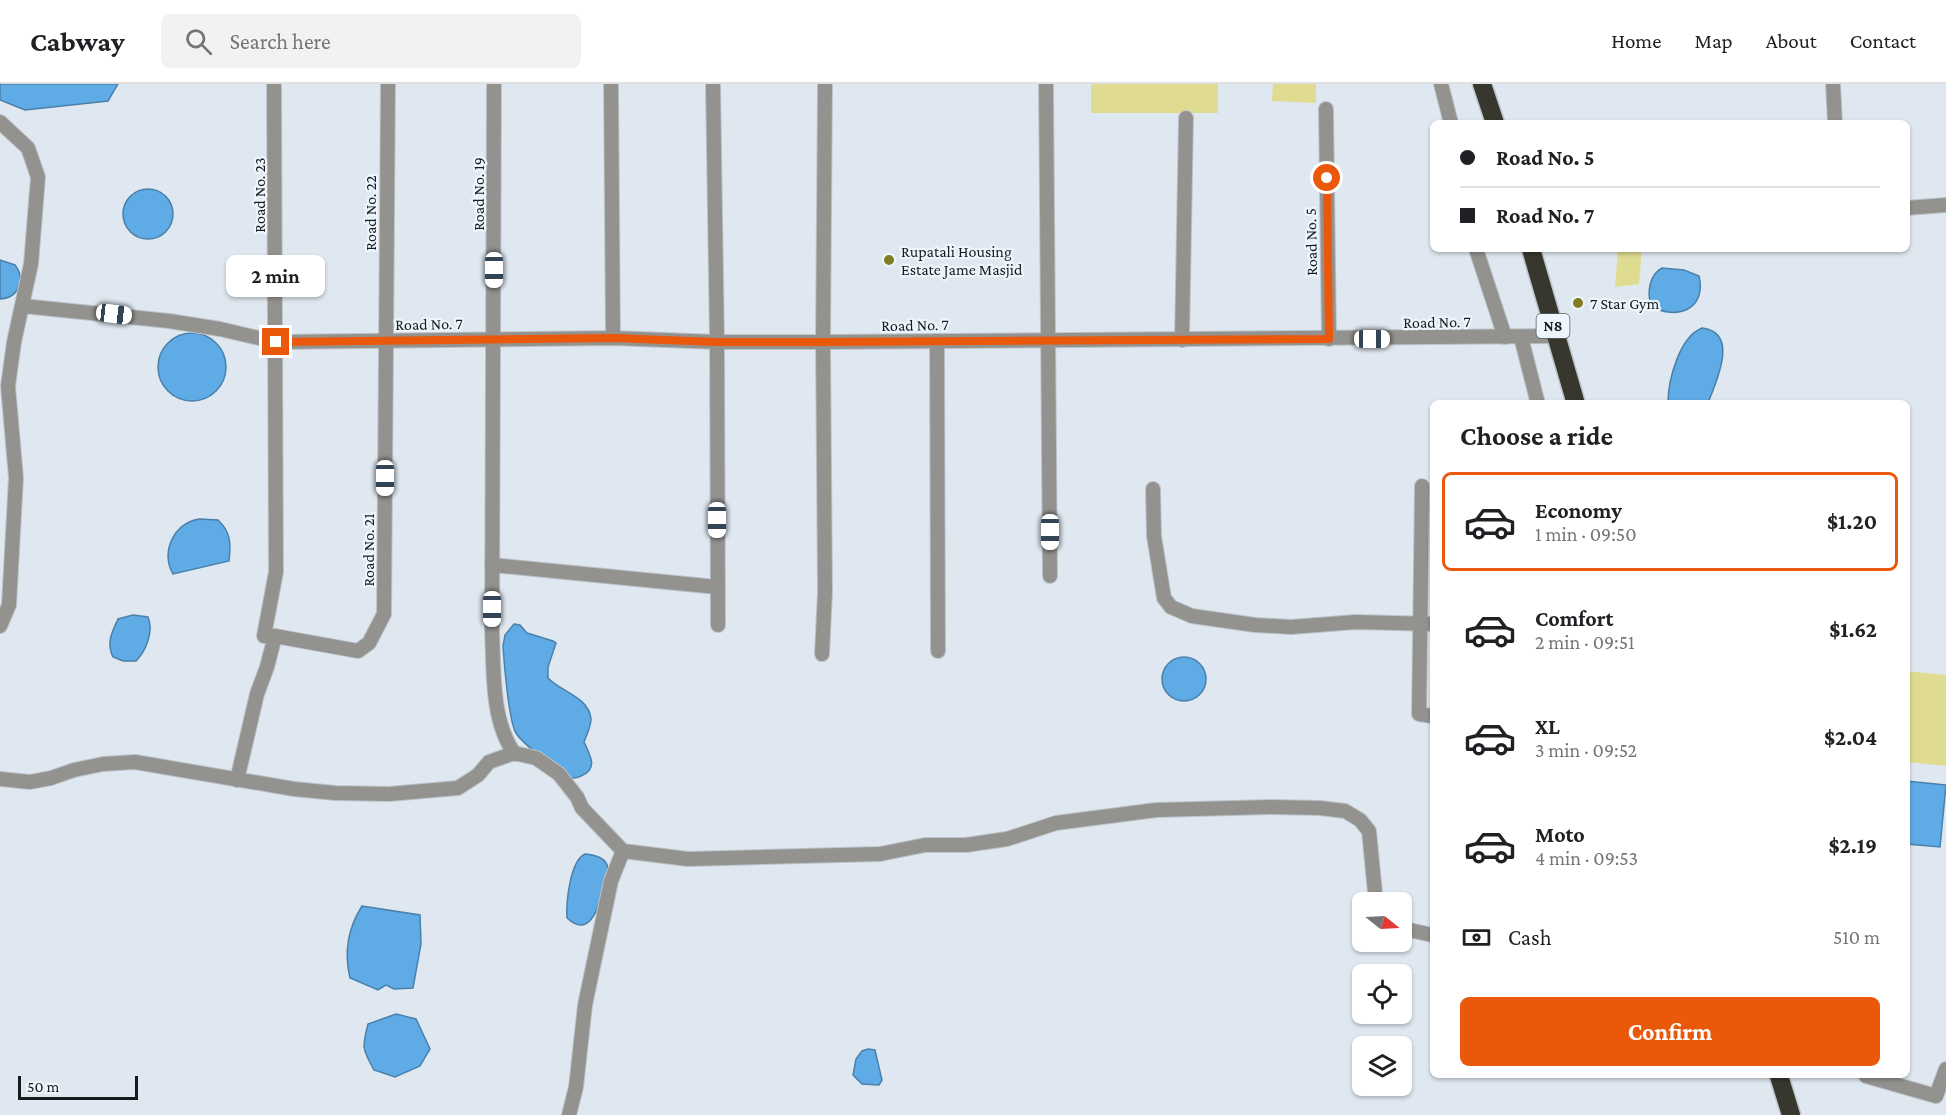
<!DOCTYPE html>
<html lang="en">
<head>
<meta charset="utf-8">
<style>
  :root { --surface:#fff; --page:#f2f2f2; --text:#202124; --muted:#757577; --line:#e0e0e0; --accent:#ea580c }
  body { margin:0; font-family:"Crimson Pro",serif; background:var(--page); color:var(--text); height:100vh; display:flex; flex-direction:column; font-size:22px; white-space:nowrap }
  * { box-sizing:border-box; margin:0 }
  p { font-size:20px; color:var(--muted) }
  .icon { flex:none; width:33px; height:33px; fill:none; stroke:currentColor; stroke-width:2; stroke-linecap:round; stroke-linejoin:round }
  .map { position:relative; flex:1; overflow:hidden }
  .panel { position:absolute; left:1430px; top:316px; width:480px; height:678px; display:flex; flex-direction:column; background:var(--surface); border-radius:9px; box-shadow:0 2px 4px #0004 }
  .panel>* { flex:none }
  .top-card { position:absolute; left:1430px; top:36px; width:480px; height:132px; border-radius:9px; box-shadow:0 2px 4px #0004; display:grid; align-content:center; height:132px; padding:0 30px; background:var(--surface) }
  .needle { width:39px; rotate:108deg }
  .fabs { position:absolute; left:1352px; top:808px; display:grid; gap:12px }
  .fabs a { display:grid; place-items:center; width:60px; height:60px; border-radius:9px; background:var(--surface); box-shadow:0 2px 4px #0004; font-size:30px }
  .scale { position:absolute; left:18px; bottom:15px; width:120px; box-sizing:border-box; padding-left:6px; border:3px solid #181b1e; border-top:0; font-size:16px; line-height:21px; white-space:nowrap; color:#181b1e; -webkit-text-stroke:4px #edf6fd; paint-order:stroke }
  .end { position:absolute; width:27px; height:27px; margin:-14px; border:8px solid #ea580c; background:#fff; box-shadow:0 0 0 3px #fff }
  .from { border-radius:50% }
  .bubble { position:absolute; height:42px; border-radius:9px; background:var(--surface); box-shadow:0 2px 4px #0004; font-size:20px; font-weight:700; line-height:42px; text-align:center }
  .car { position:absolute; width:18px; height:36px; margin:-18px -9px; border-radius:8px; box-shadow:0 0 4px 2px #0007; background:linear-gradient(#fff 24%,#345 0 40%,#fff 0 76%,#345 0 86%,#fff 0) }
  .top-card b { display:flex; align-items:center; gap:21px; height:57px; font-size:22px }
  .top-card b+b { border-top:2px solid var(--line) }
  .top-card i { width:15px; height:15px; background:var(--text) }
  ul { padding:0; list-style:none }
  li { display:flex; align-items:center; gap:18px; height:99px; margin:0 12px 9px; padding:0 18px; border:3px solid transparent; border-radius:9px }
  li div { flex:1 }
  li b { display:block; font-size:22px }
  li em { font-style:normal; font-weight:700 }
  li.on { border-color:var(--accent) }
  li>.icon { width:54px; height:54px; stroke-width:1.5 }
  h2 { padding:0 30px; font-size:27px; line-height:72px }
  .pay { display:flex; align-items:center; gap:15px; height:66px; padding:0 30px; font-size:22px }
  .pay p { margin-inline-start:auto }
  .cta { display:flex; gap:12px; margin-top:auto; padding:12px 30px }
  .cta a { flex:1; height:69px; border-radius:9px; background:var(--accent); color:#fff; font-size:24px; font-weight:700; line-height:69px; text-align:center }
  header { display:flex; align-items:center; gap:36px; box-sizing:border-box; height:84px; padding:0 30px; background:var(--surface); border-bottom:2px solid var(--line) }
  header strong { font-size:28px }
  nav { display:flex; gap:33px; margin-inline-start:auto; font-size:21px }
  .search { width:420px; height:54px; background:var(--page); display:flex; align-items:center; gap:15px; box-sizing:border-box; padding:0 21px; border-radius:9px; color:var(--muted); font-size:22px }
  .map>svg:first-child { display:block }
</style>
</head>
<body>
<header>
<strong>Cabway</strong>
<div class="search"><svg class="icon" aria-label="search" viewBox="0 0 24 24"><circle cx="10" cy="10" r="6"/><path d="M15 15l6 6"/></svg>Search here</div>
<nav><a>Home</a><a>Map</a><a>About</a><a>Contact</a></nav>
</header>
<div class="map">
<svg width="1946" height="1031" viewBox="0 0 1946 1031">
  <rect width="100%" height="100%" fill="#dfe8f0"/>
  <g fill="#dfdb91">
    <rect x="1091" y="0" width="127" height="29"/>
    <path d="M 1273,0 L 1316,0 L 1316,19 L 1272,17 Z"/>
    <path d="M 1618,165 L 1642,165 L 1639,200 L 1615,203 Z"/>
    <path d="M 1906,587 L 1946,591 L 1946,682 L 1907,678 Z"/>
  </g>
  <g fill="#5fabe6" stroke="#4a80aa" stroke-width="1.5">
    <path d="M 0,0 L 118,0 L 108,17 L 25,26 L 0,16 Z"/>
    <circle cx="148" cy="130" r="25"/>
    <path d="M 0,176 L 15,181 C 26,195 19,214 0,215 Z"/>
    <path d="M 1662,184 L 1684,186 L 1699,192 C 1707,225 1677,237 1651,222 C 1647,209 1649,191 1662,184 Z"/>
    <path d="M 1702,244 C 1740,248 1716,298 1708,319 L 1668,319 C 1668,297 1679,253 1702,244 Z"/>
    <circle cx="192" cy="283" r="34"/>
    <path d="M 199,435 L 218,436 C 231,448 231,460 229,477 L 173,490 C 160,468 174,439 199,435 Z"/>
    <path d="M 133,531 L 148,533 C 154,547 146,567 136,577 L 123,577 L 113,573 C 106,559 112,548 118,535 Z"/>
    <path d="M 514,540 L 520,541 L 527,549 L 553,557 L 556,559 L 548,583 L 548,594 C 561,608 589,613 591,635 C 591,643 586,652 584,658 C 590,671 599,685 581,692 C 577,694 573,695 568,693 C 557,687 522,659 516,649 C 509,638 504,579 503,562 L 505,551 Z"/>
    <circle cx="1184" cy="595" r="22"/>
    <path d="M 1906,697 L 1946,701 L 1940,763 L 1907,760 Z"/>
    <path d="M 585,770 C 594,771 606,773 608,784 C 603,803 596,861 567,834 C 566,818 570,777 585,770 Z"/>
    <path d="M 362,822 L 420,831 L 421,860 L 413,904 L 394,905 L 386,901 L 378,906 L 350,894 C 344,869 348,844 362,822 Z"/>
    <path d="M 396,930 L 416,935 L 430,965 L 420,982 L 395,993 L 374,986 C 362,965 362,963 368,940 Z"/>
    <path d="M 868,965 L 875,966 L 882,996 L 879,1001 L 862,1000 L 853,991 L 856,975 L 862,967 Z"/>
  </g>
  <g fill="none" stroke-linecap="round" stroke-linejoin="round">
    <defs>
      <g id="street">
        <path d="M 274,0 L 276,488 L 264,552 L 275,552"/>
        <path d="M 494,0 L 492,547 C 494,587 491,636 514,669"/>
        <path d="M 611,0 L 613,254"/>
        <path d="M 713,0 L 717,258 L 718,541"/>
        <path d="M 1046,0 L 1050,492"/>
        <path d="M 1441,0 L 1451,39"/>
        <path d="M 1833,0 L 1835,39"/>
        <path d="M 1326,25 L 1329,255"/>
        <path d="M 0,38 L 28,64 L 38,93 L 31,180 L 14,258 L 8,302 L 16,394 L 9,521 L 0,542"/>
        <path d="M 1906,124 L 1946,121"/>
        <path d="M 1476,165 L 1505,253"/>
        <path d="M 23,222 L 169,237 L 220,245 L 276,258 L 613,254 L 717,258 L 823,258 L 1555,252"/>
        <path d="M 1521,253 L 1538,320"/>
        <path d="M 1182,256 L 1186,34"/>
        <path d="M 937,257 L 938,567"/>
        <path d="M 1422,402 L 1419,630 L 1432,632"/>
        <path d="M 1153,405 L 1154,452 L 1164,514 L 1171,523 L 1192,532 L 1255,541 L 1291,543 L 1356,538 L 1432,540"/>
        <path d="M 492,481 L 717,503"/>
        <path d="M 822,570 L 825,508 L 823,258 L 825,0"/>
        <path d="M 0,695 L 30,698 L 51,694 L 74,686 L 103,680 L 135,678 L 294,705 L 335,709 L 389,710 L 458,704 L 478,691 L 489,678 L 514,669 L 536,674 L 559,690 L 577,713 L 582,724 L 623,767 L 688,775 L 880,770 L 925,761 L 966,761 L 1007,755 L 1056,739 L 1156,726 L 1271,723 L 1320,724 L 1345,727 L 1360,736 L 1369,747 L 1376,819"/>
        <path d="M 237,696 L 257,610 L 267,583 L 275,552 L 358,567 L 369,559 L 384,530 L 388,0"/>
        <path d="M 1401,844 L 1432,851"/>
        <path d="M 1866,992 L 1936,1012 L 1946,985"/>
        <path d="M 569,1031 L 576,1003 L 585,921 L 611,797 L 623,767"/>
      </g>
      <g id="highway">
        <path d="M 1482,0 L 1495,39"/>
        <path d="M 1531,165 L 1576,320"/>
        <path d="M 1779,992 L 1791,1031"/>
      </g>
    </defs>
    <use href="#street" stroke="#bbc3ca" stroke-width="16"/>
    <use href="#highway" stroke="#bbc3ca" stroke-width="21"/>
    <use href="#street" stroke="#93928e" stroke-width="14"/>
    <use href="#highway" stroke="#37372e" stroke-width="18"/>
  </g>
  <g fill="none" stroke-linecap="round" stroke-linejoin="round">
    <path stroke="#ea580c" stroke-width="8" d="M 276,258 L 613,254 L 717,258 L 823,258 L 1329,255 L 1327,94"/>
  </g>
  <g fill="#827c23" stroke="#edf6fd" stroke-width="2">
    <circle cx="889" cy="176" r="6"/>
    <circle cx="1578" cy="219" r="6"/>
  </g>
  <g text-anchor="middle" dominant-baseline="central" stroke-width="4.5" stroke-linejoin="round" paint-order="stroke">
    <rect fill="#edf6fd" stroke="#585d61" stroke-width="1.5" x="1536.5" y="230" width="33" height="24" rx="4.5"/>
    <g font-size="15" font-weight="bold" fill="#181b1e">
      <text x="1553" y="242">N8</text>
    </g>
    <g font-size="16" fill="#181b1e" stroke="#edf6fd">
      <text transform="translate(478 110) rotate(-90)">Road No. 19</text>
      <text transform="translate(259 111) rotate(-90)">Road No. 23</text>
      <text transform="translate(370 129) rotate(-90)">Road No. 22</text>
      <text transform="translate(1311 158) rotate(-91)">Road No. 5</text>
      <text transform="translate(1437 238) rotate(-1)">Road No. 7</text>
      <text transform="translate(429 240) rotate(-1)">Road No. 7</text>
      <text transform="translate(915 241) rotate(-1)">Road No. 7</text>
      <text transform="translate(368 466) rotate(-90)">Road No. 21</text>
    </g>
    <g font-size="16" fill="#181b1e" stroke="#edf6fd" text-anchor="start">
      <text x="901" y="167">Rupatali Housing<tspan x="901" dy="18">Estate Jame Masjid</tspan></text>
      <text x="1590" y="219">7 Star Gym</text>
    </g>
  </g>
</svg>
<div class="fabs">
<a><svg class="needle" viewBox="-14 -14 28 28"><path d="M0-13l5 13h-10z" fill="#e53935"/><path d="M0 13l5-13h-10z" fill="#757577"/></svg></a>
<a><svg class="icon" aria-label="locate" viewBox="0 0 24 24"><circle cx="12" cy="12" r="6"/><path d="M12 2v4M12 18v4M2 12h4M18 12h4"/></svg></a>
<a><svg class="icon" aria-label="layers" viewBox="0 0 24 24"><path d="M12 4l9 5-9 5-9-5zM3 14l9 5 9-5"/></svg></a>
</div>
<div class="scale">50 m</div>
<i class="end from" style="left:1327px;top:94px"></i>
<i class="end" style="left:276px;top:258px"></i>
<div class="bubble" style="left:226px;top:171px;width:99px">2 min</div>
<i class="car" style="left:494px;top:186px;rotate:180deg"></i>
<i class="car" style="left:114px;top:230px;rotate:97deg"></i>
<i class="car" style="left:1372px;top:255px;rotate:90deg"></i>
<i class="car" style="left:385px;top:394px;rotate:180deg"></i>
<i class="car" style="left:717px;top:436px;rotate:180deg"></i>
<i class="car" style="left:1050px;top:448px;rotate:180deg"></i>
<i class="car" style="left:492px;top:525px;rotate:180deg"></i>
<div class="top-card">
<b><i class="from"></i>Road No. 5</b>
<b><i></i>Road No. 7</b>
</div>
<section class="panel">
<h2>Choose a ride</h2>
<ul>
<li class="on"><svg class="icon" aria-label="car" viewBox="0 0 24 24"><path d="M5 17H2v-5l4-1 3-4h7l3 4 3 1v5h-3M9 17h6M6 11h13"/><circle cx="7" cy="17" r="2"/><circle cx="17" cy="17" r="2"/></svg><div><b>Economy</b><p>1 min · 09:50</p></div><em>$1.20</em></li>
<li><svg class="icon" aria-label="car" viewBox="0 0 24 24"><path d="M5 17H2v-5l4-1 3-4h7l3 4 3 1v5h-3M9 17h6M6 11h13"/><circle cx="7" cy="17" r="2"/><circle cx="17" cy="17" r="2"/></svg><div><b>Comfort</b><p>2 min · 09:51</p></div><em>$1.62</em></li>
<li><svg class="icon" aria-label="car" viewBox="0 0 24 24"><path d="M5 17H2v-5l4-1 3-4h7l3 4 3 1v5h-3M9 17h6M6 11h13"/><circle cx="7" cy="17" r="2"/><circle cx="17" cy="17" r="2"/></svg><div><b>XL</b><p>3 min · 09:52</p></div><em>$2.04</em></li>
<li><svg class="icon" aria-label="car" viewBox="0 0 24 24"><path d="M5 17H2v-5l4-1 3-4h7l3 4 3 1v5h-3M9 17h6M6 11h13"/><circle cx="7" cy="17" r="2"/><circle cx="17" cy="17" r="2"/></svg><div><b>Moto</b><p>4 min · 09:53</p></div><em>$2.19</em></li>
</ul>
<div class="pay"><svg class="icon" aria-label="cash" viewBox="0 0 24 24"><path d="M3 7h18v10H3z"/><circle cx="12" cy="12" r="2"/></svg>Cash<p>510 m</p></div>
<div class="cta"><a>Confirm</a></div>
</section>
</div>
</body>
</html>
